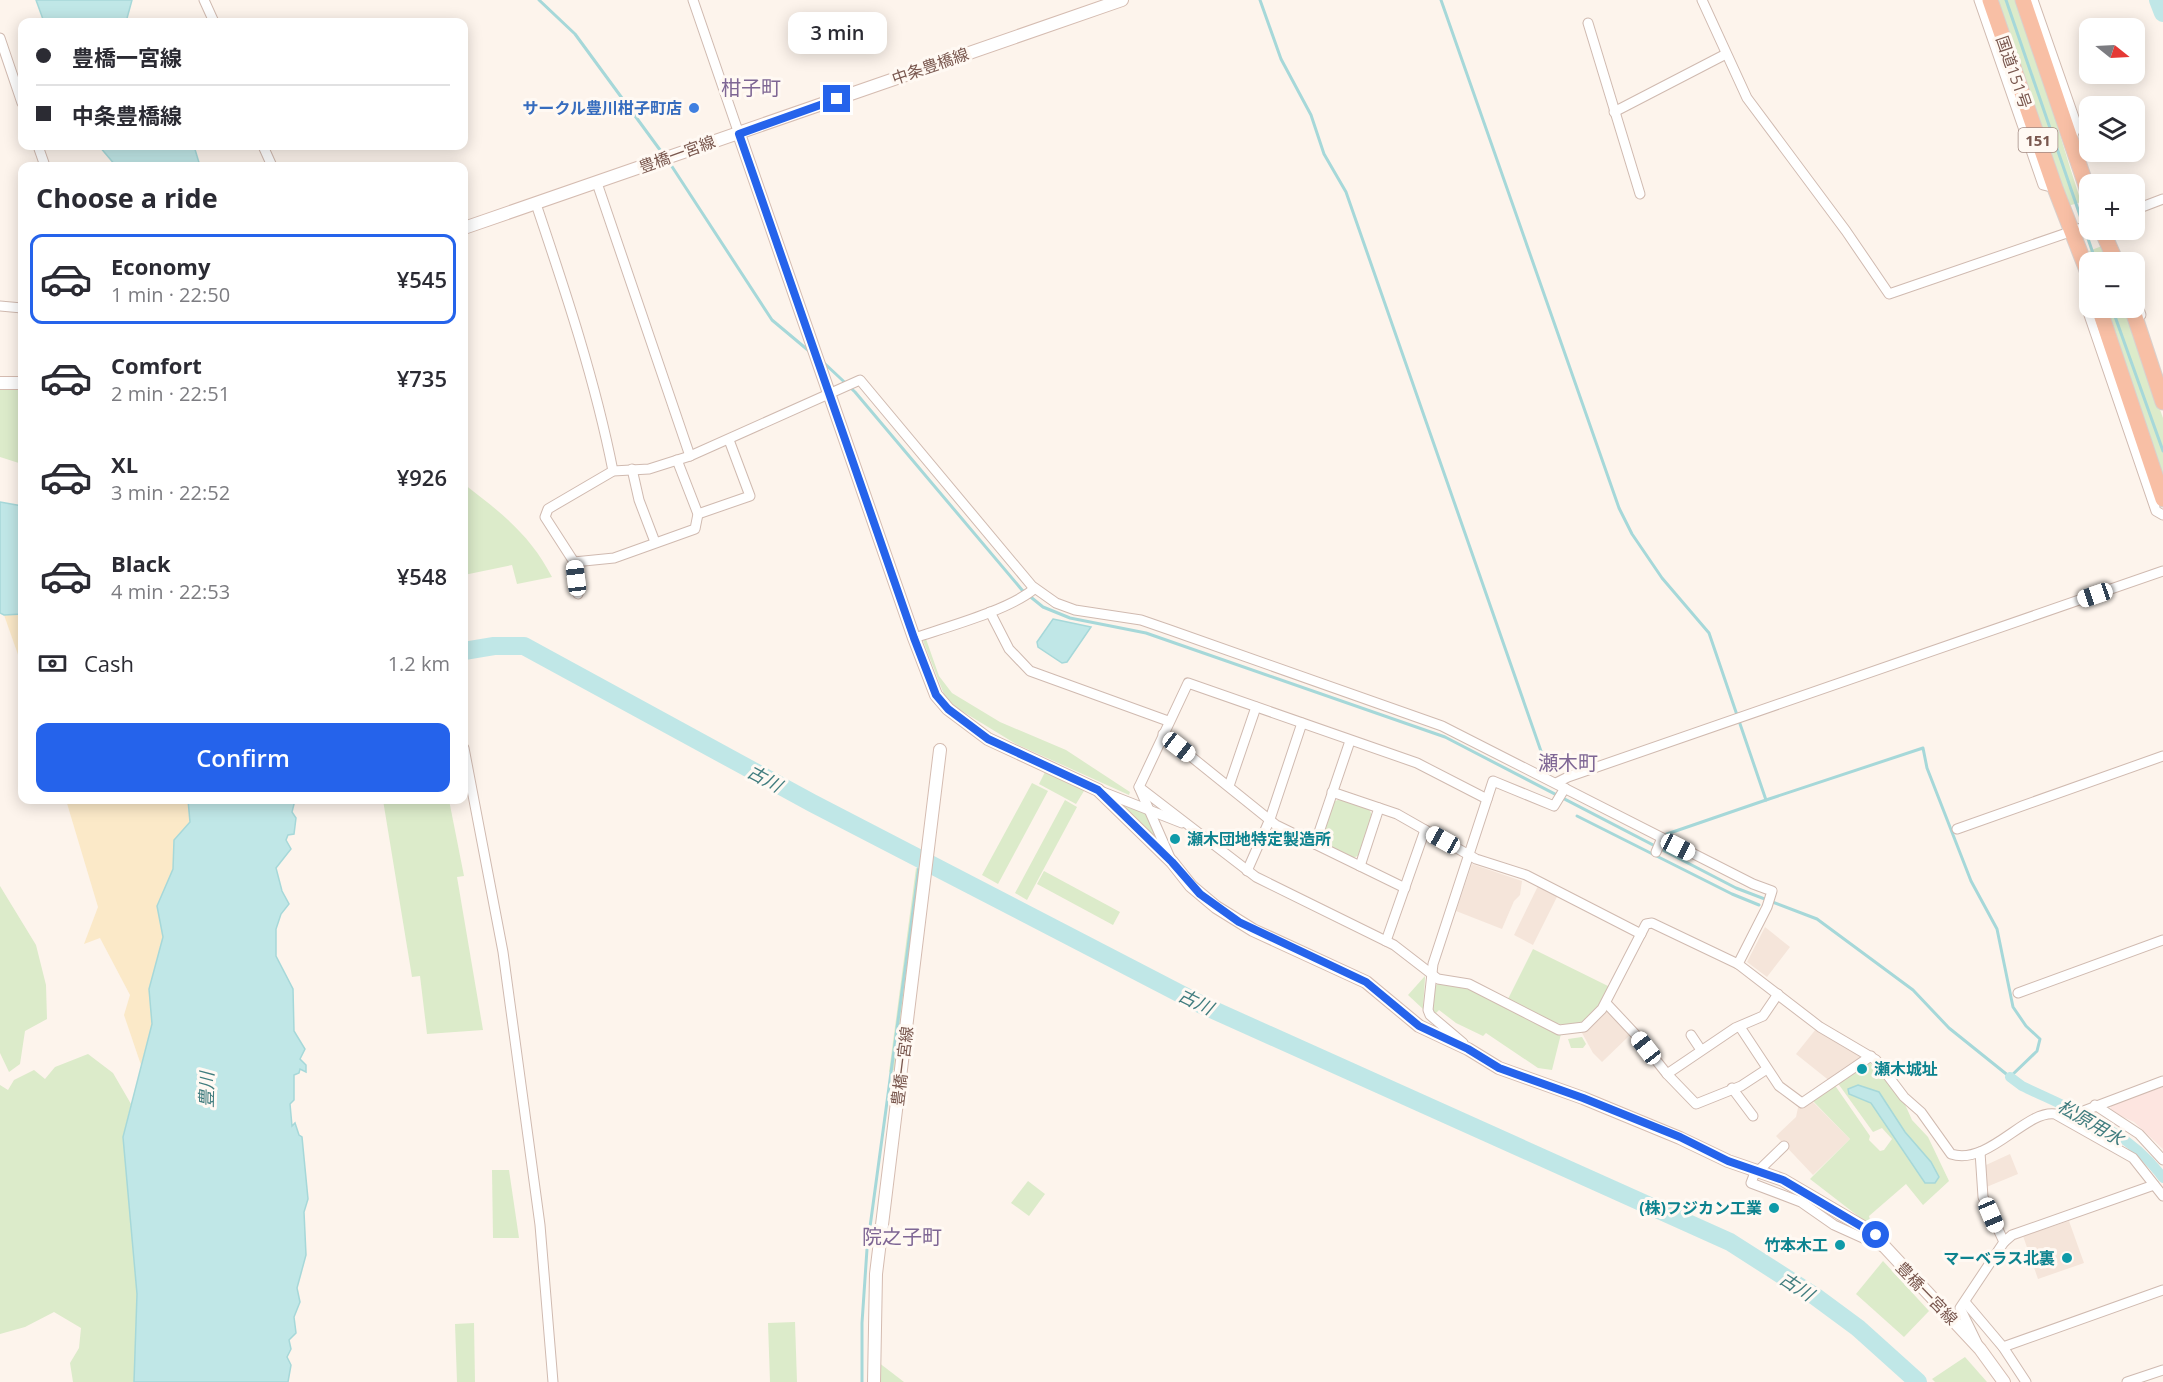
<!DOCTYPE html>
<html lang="en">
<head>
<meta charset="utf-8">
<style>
  :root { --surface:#fff; --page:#f7f7f7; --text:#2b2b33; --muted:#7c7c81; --line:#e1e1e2; --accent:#2563eb }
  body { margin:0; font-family:"Open Sans","Noto Sans JP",sans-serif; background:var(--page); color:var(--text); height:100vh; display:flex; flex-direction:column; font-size:22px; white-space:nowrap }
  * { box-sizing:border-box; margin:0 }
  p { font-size:20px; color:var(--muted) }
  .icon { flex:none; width:33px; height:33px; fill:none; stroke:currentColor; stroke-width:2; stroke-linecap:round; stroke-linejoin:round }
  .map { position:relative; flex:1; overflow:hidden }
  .panel { position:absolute; left:18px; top:162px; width:450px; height:642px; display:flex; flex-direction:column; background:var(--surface); border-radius:12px; box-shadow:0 3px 15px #0003 }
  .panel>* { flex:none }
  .top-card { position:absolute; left:18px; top:18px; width:450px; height:132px; border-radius:12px; box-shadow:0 3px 15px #0003; display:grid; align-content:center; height:132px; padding:0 18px; background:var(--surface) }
  .needle { width:39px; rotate:108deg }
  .fabs { position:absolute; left:2079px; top:18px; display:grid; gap:12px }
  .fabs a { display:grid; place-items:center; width:66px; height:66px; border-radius:12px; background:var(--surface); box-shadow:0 3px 15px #0003; font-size:30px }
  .end { position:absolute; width:27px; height:27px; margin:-14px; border:8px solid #2563eb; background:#fff; box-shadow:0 0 0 3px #fff }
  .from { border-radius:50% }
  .bubble { position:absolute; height:42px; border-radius:12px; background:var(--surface); box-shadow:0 3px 15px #0003; font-size:20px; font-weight:600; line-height:42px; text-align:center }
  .car { position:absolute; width:18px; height:36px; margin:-18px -9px; border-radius:8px; box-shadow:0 0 4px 2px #0007; background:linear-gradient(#fff 24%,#345 0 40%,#fff 0 76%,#345 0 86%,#fff 0) }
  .top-card b { display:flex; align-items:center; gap:21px; height:57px; font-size:22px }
  .top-card b+b { border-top:2px solid var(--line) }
  .top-card i { width:15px; height:15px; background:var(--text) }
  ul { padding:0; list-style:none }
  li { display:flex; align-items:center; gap:18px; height:90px; margin:0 12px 9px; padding:0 6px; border:3px solid transparent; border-radius:12px }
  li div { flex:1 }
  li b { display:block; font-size:22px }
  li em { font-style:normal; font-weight:600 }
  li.on { border-color:var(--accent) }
  li>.icon { width:54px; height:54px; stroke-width:1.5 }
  h2 { padding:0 18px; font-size:27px; line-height:72px }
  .pay { display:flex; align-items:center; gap:15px; height:66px; padding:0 18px; font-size:22px }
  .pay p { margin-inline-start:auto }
  .primary-button { display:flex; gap:12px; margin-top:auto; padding:12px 18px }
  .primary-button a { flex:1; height:69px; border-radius:12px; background:var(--accent); color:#fff; font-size:24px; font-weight:600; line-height:69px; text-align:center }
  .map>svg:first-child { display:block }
</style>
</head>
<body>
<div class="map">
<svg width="2163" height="1382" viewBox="0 0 2163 1382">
  <rect width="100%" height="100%" fill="#fdf4ec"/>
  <g fill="#f5e5da">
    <path d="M 1472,864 L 1522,881 L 1520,895 L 1514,901 L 1502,929 L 1456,911 Z"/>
    <path d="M 1538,886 L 1558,895 L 1533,945 L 1514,935 Z"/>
    <path d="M 1765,927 L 1790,947 L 1767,977 L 1747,962 Z"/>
    <path d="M 1606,1011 L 1631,1034 L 1602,1062 L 1593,1053 L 1581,1031 Z"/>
    <path d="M 1816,1029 L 1863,1055 L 1862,1061 L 1831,1082 L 1796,1054 Z"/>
    <path d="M 1810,1099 L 1850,1139 L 1813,1175 L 1776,1136 L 1796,1117 L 1799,1103 Z"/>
    <path d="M 2010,1154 L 2018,1174 L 1984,1188 L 1986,1165 Z"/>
    <path d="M 2069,1221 L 2084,1263 L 2038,1279 L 2023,1236 Z"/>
  </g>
  <path fill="#fde5e0" d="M 2163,1087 L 2163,1149 L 2134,1122 L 2110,1111 L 2111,1105 Z"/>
  <g fill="#dcebca">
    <path d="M 1996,0 L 2017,0 C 2041,67 2059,135 2081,202 L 2068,206 Z"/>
    <path d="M 2102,246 L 2107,262 L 2092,262 L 2089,251 Z"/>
    <path d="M 2107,308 L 2124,308 L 2163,418 L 2163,476 L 2119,354 Z"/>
    <path d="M 0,387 L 22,388 L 22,464 L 0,457 Z"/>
    <path d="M 464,484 C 500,512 530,534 552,577 L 517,584 L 512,565 L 464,575 Z"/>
    <path d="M 926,639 L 939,676 L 952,693 L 1000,722 L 1066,750 L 1130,792 L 1129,795 L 1016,744 L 947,702 L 923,641 Z"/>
    <path d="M 1047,768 L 1087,786 L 1076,804 L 1039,784 Z"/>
    <path d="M 1032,783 L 1048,791 L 998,884 L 982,875 Z"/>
    <path d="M 1340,799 L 1369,809 L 1373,817 L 1361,855 L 1352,858 L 1325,844 L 1322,836 L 1333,802 Z"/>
    <path d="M 383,800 L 449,800 L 464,876 L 457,877 L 483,1030 L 427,1034 L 420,976 L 412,977 Z"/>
    <path d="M 1065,800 L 1077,807 L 1027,900 L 1015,893 Z"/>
    <path d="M 1116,803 L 1145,813 L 1161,846 Z"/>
    <path d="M 916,868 L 920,870 L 896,1069 L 889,1072 Z"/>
    <path d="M 1044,871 L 1120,912 L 1113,925 L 1037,884 Z"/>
    <path d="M 0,886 L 36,945 L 46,985 L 47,1019 L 25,1031 L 20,1064 L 9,1072 L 0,1053 Z"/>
    <path d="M 1533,949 L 1610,987 C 1579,1048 1555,1023 1508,999 Z"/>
    <path d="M 1425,976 L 1425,978 L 1423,1009 L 1408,995 Z"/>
    <path d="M 1438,984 L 1464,986 L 1561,1034 L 1552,1070 L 1538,1068 L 1486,1033 L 1483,1036 L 1456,1023 L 1439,1010 L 1436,1013 L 1432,1011 L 1434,986 Z"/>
    <path d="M 1582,1037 L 1586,1044 L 1583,1048 L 1571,1048 L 1568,1039 Z"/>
    <path d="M 88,1054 L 113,1073 L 131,1104 L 123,1137 L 137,1294 L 134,1382 L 73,1382 L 70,1363 L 79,1348 L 81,1328 L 54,1312 L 25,1327 L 0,1334 L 0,1085 L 8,1090 L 14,1080 L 34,1070 L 45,1079 L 55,1067 Z"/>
    <path d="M 1869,1062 L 1899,1091 L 1912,1120 L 1928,1137 L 1949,1181 L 1923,1205 L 1906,1184 L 1869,1216 L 1870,1220 L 1867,1223 L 1810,1179 L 1850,1139 L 1811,1099 L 1834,1084 L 1870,1136 L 1869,1140 L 1880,1151 L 1884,1150 L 1892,1139 L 1882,1128 L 1873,1132 L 1837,1082 Z"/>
    <path d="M 492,1170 L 509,1170 L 519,1238 L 493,1238 Z"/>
    <path d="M 1028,1181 L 1045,1194 L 1029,1216 L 1011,1203 Z"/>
    <path d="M 1883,1261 L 1929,1311 L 1904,1337 L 1856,1294 Z"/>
    <path d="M 795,1322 L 797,1382 L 770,1382 L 768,1323 Z"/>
    <path d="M 474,1323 L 475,1382 L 457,1382 L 455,1324 Z"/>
    <path d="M 1965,1357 L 1987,1382 L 1935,1382 L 1932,1379 Z"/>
    <path d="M 878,1362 L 904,1382 L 878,1382 Z"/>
  </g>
  <g fill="#fbe9c8">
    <path d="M 22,614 L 22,666 L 4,615 Z"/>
    <path d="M 66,800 L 188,800 L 190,822 L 174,840 L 173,869 L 157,906 L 163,937 L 149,989 L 152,1024 L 141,1065 L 124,1015 L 130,995 L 100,938 L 84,944 L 98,907 Z"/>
  </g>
  <g fill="#c0e7e7" stroke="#a6d8d9" stroke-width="1.5">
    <path d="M 36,0 L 132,0 L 126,22 L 44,22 Z"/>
    <path d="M 99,146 L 194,146 L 200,166 L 116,166 Z"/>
    <path d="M 0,502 L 22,506 L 22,614 L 4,615 L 0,613 Z"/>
    <path d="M 1053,619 L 1091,627 L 1067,662 L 1062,663 L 1038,647 L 1037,642 Z"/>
    <path d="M 188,800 L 295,800 L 292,812 L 296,818 L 294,834 L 288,835 L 286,840 L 291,849 L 276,868 L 282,891 L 289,904 L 281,914 L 276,929 L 276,956 L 293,989 L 294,1031 L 305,1049 L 300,1059 L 306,1065 L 306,1072 L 300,1069 L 299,1073 L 294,1075 L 294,1100 L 290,1104 L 292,1126 L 295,1123 L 299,1135 L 302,1137 L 308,1199 L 304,1212 L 306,1255 L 297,1288 L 300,1302 L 294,1317 L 296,1333 L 289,1340 L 291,1349 L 287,1357 L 291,1365 L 288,1382 L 134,1382 L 137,1294 L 123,1137 L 152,1024 L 149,989 L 163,937 L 157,906 L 173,869 L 174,840 L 190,822 Z"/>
    <path d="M 1858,1085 L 1879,1092 L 1905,1132 L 1931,1162 L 1939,1177 L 1935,1183 L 1925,1183 L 1871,1103 L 1849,1094 L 1848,1089 Z"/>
  </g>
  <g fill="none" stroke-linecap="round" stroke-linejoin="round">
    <g stroke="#a6d8d9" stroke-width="3">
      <path d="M 539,0 L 575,34 L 663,154"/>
      <path d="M 1260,0 L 1281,59 L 1311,115 L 1324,154 L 1346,192 L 1550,777"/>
      <path d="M 2006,0 L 2096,262"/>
      <path d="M 669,162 L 772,320 L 809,351"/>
      <path d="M 2112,308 L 2163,451"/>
      <path d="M 823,362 L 855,392 L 1022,590 L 1043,607 L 1070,618 L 1146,633 L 1445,737 L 1736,888 L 1817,919 L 1913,990 L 1949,1028 L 2010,1077 L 2037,1051 L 2040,1039 L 2026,1026 L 2013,1007 L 1997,929 L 1971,881 L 1927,768 L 1923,748 L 1766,800 L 1709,633 L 1662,578 L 1632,534 L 1619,508 L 1441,0"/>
      <path d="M 1577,816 L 1732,894 L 1759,905"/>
      <path d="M 1664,835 L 1766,800"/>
      <path d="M 862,1382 L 862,1323 L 867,1249 L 920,859"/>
    </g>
    <path stroke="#c0e7e7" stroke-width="10" d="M 2010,1077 L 2022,1086 C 2072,1110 2130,1131 2163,1178"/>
    <g stroke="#c0e7e7" stroke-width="18">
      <path d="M 2158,0 L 2163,13"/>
      <path d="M 464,651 L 494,646 L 524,646 L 812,803 L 1200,1004 L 1730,1242 L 1816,1297 L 1858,1328 L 1918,1382"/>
    </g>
    <defs>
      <g id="minor">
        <path d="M 204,0 L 214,22"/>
        <path d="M 693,0 L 739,134"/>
        <path d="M 1702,0 L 1747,98 L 1846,231 L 1889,294 L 2090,225"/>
        <path d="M 1979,0 L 2043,185 L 2055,188"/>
        <path d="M 2033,0 L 2077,126 L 2071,139"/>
        <path d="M 1588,23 L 1640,194"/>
        <path d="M 0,38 L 22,103"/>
        <path d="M 1614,112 L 1726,54"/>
        <path d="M 38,146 L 45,166"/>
        <path d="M 263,146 L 272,166"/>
        <path d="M 597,183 L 690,456"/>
        <path d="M 536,204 C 566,293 595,380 613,471"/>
        <path d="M 2134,210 L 2163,199"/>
        <path d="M 2134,294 L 2141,315"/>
        <path d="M 0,306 L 22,308"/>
        <path d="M 2091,308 L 2088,312 L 2156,511 L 2163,515"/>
        <path d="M 632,469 L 639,500 L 655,542"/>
        <path d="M 698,514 L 750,496 L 729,440"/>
        <path d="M 574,562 L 614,558 L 695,529 L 698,514 L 677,460"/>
        <path d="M 578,594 L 574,562 L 545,517 L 548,509 L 613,471 L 649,469 L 690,456 L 860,380 L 1032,586 L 1056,603 L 1075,610 L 1141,620 L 1170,630 L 1442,726 L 1753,884 L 1772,891 L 1767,907 L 1738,964"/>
        <path d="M 990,612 L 1009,649 L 1030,671 L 1168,721"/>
        <path d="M 914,638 C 947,627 1009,610 1034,589"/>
        <path d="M 1163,734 L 1276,825 L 1405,888"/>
        <path d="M 464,748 L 503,952 L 540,1225 L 553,1382"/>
        <path d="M 1556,783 L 1568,777 L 2163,571"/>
        <path d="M 1229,786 L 1256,707"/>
        <path d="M 1139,787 L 1256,877 L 1394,945 L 1438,979 L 1469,984 L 1559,1030 L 1584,1027 L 1602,1009 L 1646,924 L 1652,923 L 1738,964 L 1820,1027 L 1876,1060 L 1904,1097 L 1921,1112 L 1951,1154 C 1989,1166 2025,1110 2055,1114 L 2133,1158 L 2163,1196"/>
        <path d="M 1103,792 L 1182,823"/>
        <path d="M 1332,792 L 1397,814 L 1476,859 L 1526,875 L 1641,934"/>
        <path d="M 1957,829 L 2163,756"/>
        <path d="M 1315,844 L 1350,741"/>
        <path d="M 1656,852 L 1662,838"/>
        <path d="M 1171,860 L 1139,787 L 1188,683 L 1417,763 L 1487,799"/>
        <path d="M 1360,866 L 1379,808"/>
        <path d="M 1247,871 L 1270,819 L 1302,723"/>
        <path d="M 1386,941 L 1425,830"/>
        <path d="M 2018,993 L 2163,940"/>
        <path d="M 1606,1003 L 1636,1035 L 1667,1074 L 1735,1028 L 1763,1016 L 1778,994"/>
        <path d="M 1740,1027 L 1779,1086 L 1802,1103 L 1871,1056"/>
        <path d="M 1691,1035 L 1701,1050"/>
        <path d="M 1463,1043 L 1430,1015 L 1428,1010 L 1433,964 L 1493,781 L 1554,806 L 1565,788"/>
        <path d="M 1667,1074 L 1696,1104 L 1741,1086 L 1767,1069"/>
        <path d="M 1732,1088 L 1753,1116"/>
        <path d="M 2095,1105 L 2139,1134 L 2163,1160"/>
        <path d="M 2065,1118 L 2163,1081"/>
        <path d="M 1784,1146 L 1754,1175 L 1751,1183 L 1801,1202 L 1834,1225 L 1885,1248"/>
        <path d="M 2004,1242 L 2012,1235 L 2154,1185"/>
        <path d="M 1965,1302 L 2003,1347 L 2026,1382"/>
        <path d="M 1977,1343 L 1960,1308 L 2004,1242 L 1983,1197 L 1980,1152"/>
        <path d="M 2003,1347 L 2163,1290"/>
        <path d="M 2127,1382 L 2163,1370"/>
      </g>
      <g id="secondary">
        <path d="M 739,134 L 914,638 L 936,695 L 948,709 L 988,739 L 1098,790 L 1172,862 L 1191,886 L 1216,907 L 1253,930 L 1366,982 L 1419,1026 L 1468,1049 L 1499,1068 L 1583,1098 L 1680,1138 L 1728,1161 L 1783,1180 L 1870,1231 L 1980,1349 L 2004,1382"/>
        <path d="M 464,228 L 1122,0"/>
        <path d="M 0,383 L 22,383"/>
        <path d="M 874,1382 L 876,1274 L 940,750"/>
      </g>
      <g id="trunk">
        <path d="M 1990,0 L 2055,188 L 2090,278"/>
        <path d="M 2023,0 L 2090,197"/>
        <path d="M 2102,230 L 2116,262"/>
        <path d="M 2099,308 L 2163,499"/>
        <path d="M 2132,308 L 2163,402"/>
      </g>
    </defs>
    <use href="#minor" stroke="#d0bab0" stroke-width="11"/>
    <use href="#secondary" stroke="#d5bcb1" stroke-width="14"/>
    <use href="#trunk" stroke="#d9d0cd" stroke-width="17"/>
    <use href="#minor" stroke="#fff" stroke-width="9"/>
    <use href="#secondary" stroke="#fff" stroke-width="12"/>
    <use href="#trunk" stroke="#f8bfa5" stroke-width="15"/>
  </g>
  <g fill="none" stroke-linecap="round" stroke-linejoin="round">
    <path stroke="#2563eb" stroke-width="8" d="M 837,99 L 739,134 L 914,638 L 936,695 L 948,709 L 988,739 L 1098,790 L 1172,862 L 1200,894 L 1239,922 L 1366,982 L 1419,1026 L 1468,1049 L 1499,1068 L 1583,1098 L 1680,1137 L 1728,1161 L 1783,1180 L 1876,1235"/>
  </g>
  <circle fill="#3f7fe0" stroke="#fff9f3" stroke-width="2" cx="694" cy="108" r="6"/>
  <g fill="#0f9aa8" stroke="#fff9f3" stroke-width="2">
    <circle cx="1175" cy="839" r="6"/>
    <circle cx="1862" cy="1069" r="6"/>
    <circle cx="1774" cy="1208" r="6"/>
    <circle cx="1840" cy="1245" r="6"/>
    <circle cx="2067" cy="1258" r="6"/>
  </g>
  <g text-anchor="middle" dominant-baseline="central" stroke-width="6" stroke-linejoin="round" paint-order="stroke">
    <rect fill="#fff9f3" stroke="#a18880" stroke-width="1.5" x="2018.5" y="128" width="39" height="24" rx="4.5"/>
    <g font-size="15" font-weight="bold" fill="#79574e">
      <text x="2038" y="140">151</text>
    </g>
    <g font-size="16" fill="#79574e" stroke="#fff9f3">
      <text transform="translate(930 66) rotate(-19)">中条豊橋線</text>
      <text transform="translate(2014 72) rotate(71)">国道151号</text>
      <text transform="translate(677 154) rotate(-20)">豊橋一宮線</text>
      <text transform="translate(902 1066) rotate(-83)">豊橋一宮線</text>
      <text transform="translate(1927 1293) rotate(46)">豊橋一宮線</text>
    </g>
    <g font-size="16" font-weight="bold" fill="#366cbe" stroke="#fff9f3" text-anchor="end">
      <text x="682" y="108">サークル豊川柑子町店</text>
    </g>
    <g font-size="16" font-weight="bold" fill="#0d838f" stroke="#fff9f3" text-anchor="end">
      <text x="1187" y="839" text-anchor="start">瀬木団地特定製造所</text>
      <text x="1874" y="1069" text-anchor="start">瀬木城址</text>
      <text x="1762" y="1208">(株)フジカン工業</text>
      <text x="1828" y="1245">竹本木工</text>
      <text x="2055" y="1258">マーベラス北裏</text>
    </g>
    <g font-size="18" font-style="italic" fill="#407c7e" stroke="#fff9f3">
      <text transform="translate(765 778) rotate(29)">古川</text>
      <text transform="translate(1196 1001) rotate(26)">古川</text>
      <text transform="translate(206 1090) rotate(-89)">豊川</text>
      <text transform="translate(2091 1122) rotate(30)">松原用水</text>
      <text transform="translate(1797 1286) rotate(33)">古川</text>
    </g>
    <g font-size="20" fill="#7e6694" stroke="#fff9f3">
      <text x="751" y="87">柑子町</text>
      <text x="1568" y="762">瀬木町</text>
      <text x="902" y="1236">院之子町</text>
    </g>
  </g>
</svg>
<div class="fabs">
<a><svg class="needle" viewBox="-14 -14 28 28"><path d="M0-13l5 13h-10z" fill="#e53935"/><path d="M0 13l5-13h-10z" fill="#7c7c81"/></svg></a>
<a><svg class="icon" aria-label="layers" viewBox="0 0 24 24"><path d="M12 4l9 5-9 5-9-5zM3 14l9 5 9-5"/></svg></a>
<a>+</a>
<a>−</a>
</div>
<i class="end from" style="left:1876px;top:1235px"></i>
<i class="end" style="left:837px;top:99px"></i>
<div class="bubble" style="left:788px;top:12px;width:99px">3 min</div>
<i class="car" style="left:576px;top:578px;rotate:353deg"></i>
<i class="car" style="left:2095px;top:595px;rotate:251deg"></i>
<i class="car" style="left:1179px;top:747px;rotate:128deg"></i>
<i class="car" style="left:1443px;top:840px;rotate:299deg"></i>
<i class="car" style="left:1678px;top:847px;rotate:117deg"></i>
<i class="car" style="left:1646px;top:1048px;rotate:322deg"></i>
<i class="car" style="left:1991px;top:1215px;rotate:157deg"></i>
<div class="top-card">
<b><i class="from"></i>豊橋一宮線</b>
<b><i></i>中条豊橋線</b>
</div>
<section class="panel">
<h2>Choose a ride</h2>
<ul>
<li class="on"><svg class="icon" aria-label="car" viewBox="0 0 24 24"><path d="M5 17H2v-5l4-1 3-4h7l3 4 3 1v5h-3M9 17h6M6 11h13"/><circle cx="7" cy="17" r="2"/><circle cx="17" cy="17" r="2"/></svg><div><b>Economy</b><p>1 min · 22:50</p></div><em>¥545</em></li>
<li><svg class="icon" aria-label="car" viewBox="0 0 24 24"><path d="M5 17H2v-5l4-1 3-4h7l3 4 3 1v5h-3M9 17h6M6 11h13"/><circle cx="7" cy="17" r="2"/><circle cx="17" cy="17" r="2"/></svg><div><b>Comfort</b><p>2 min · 22:51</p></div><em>¥735</em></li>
<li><svg class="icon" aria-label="car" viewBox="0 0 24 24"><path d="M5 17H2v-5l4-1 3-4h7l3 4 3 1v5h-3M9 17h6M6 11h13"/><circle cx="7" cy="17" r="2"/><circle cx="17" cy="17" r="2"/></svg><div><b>XL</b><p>3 min · 22:52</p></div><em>¥926</em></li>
<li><svg class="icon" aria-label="car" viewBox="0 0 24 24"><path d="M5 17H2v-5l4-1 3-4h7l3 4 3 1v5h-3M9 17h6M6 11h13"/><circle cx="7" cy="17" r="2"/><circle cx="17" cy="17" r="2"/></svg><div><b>Black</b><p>4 min · 22:53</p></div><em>¥548</em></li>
</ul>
<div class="pay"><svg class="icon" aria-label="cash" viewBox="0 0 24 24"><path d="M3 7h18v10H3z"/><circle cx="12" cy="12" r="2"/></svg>Cash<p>1.2 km</p></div>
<div class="primary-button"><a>Confirm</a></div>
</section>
</div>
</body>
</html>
